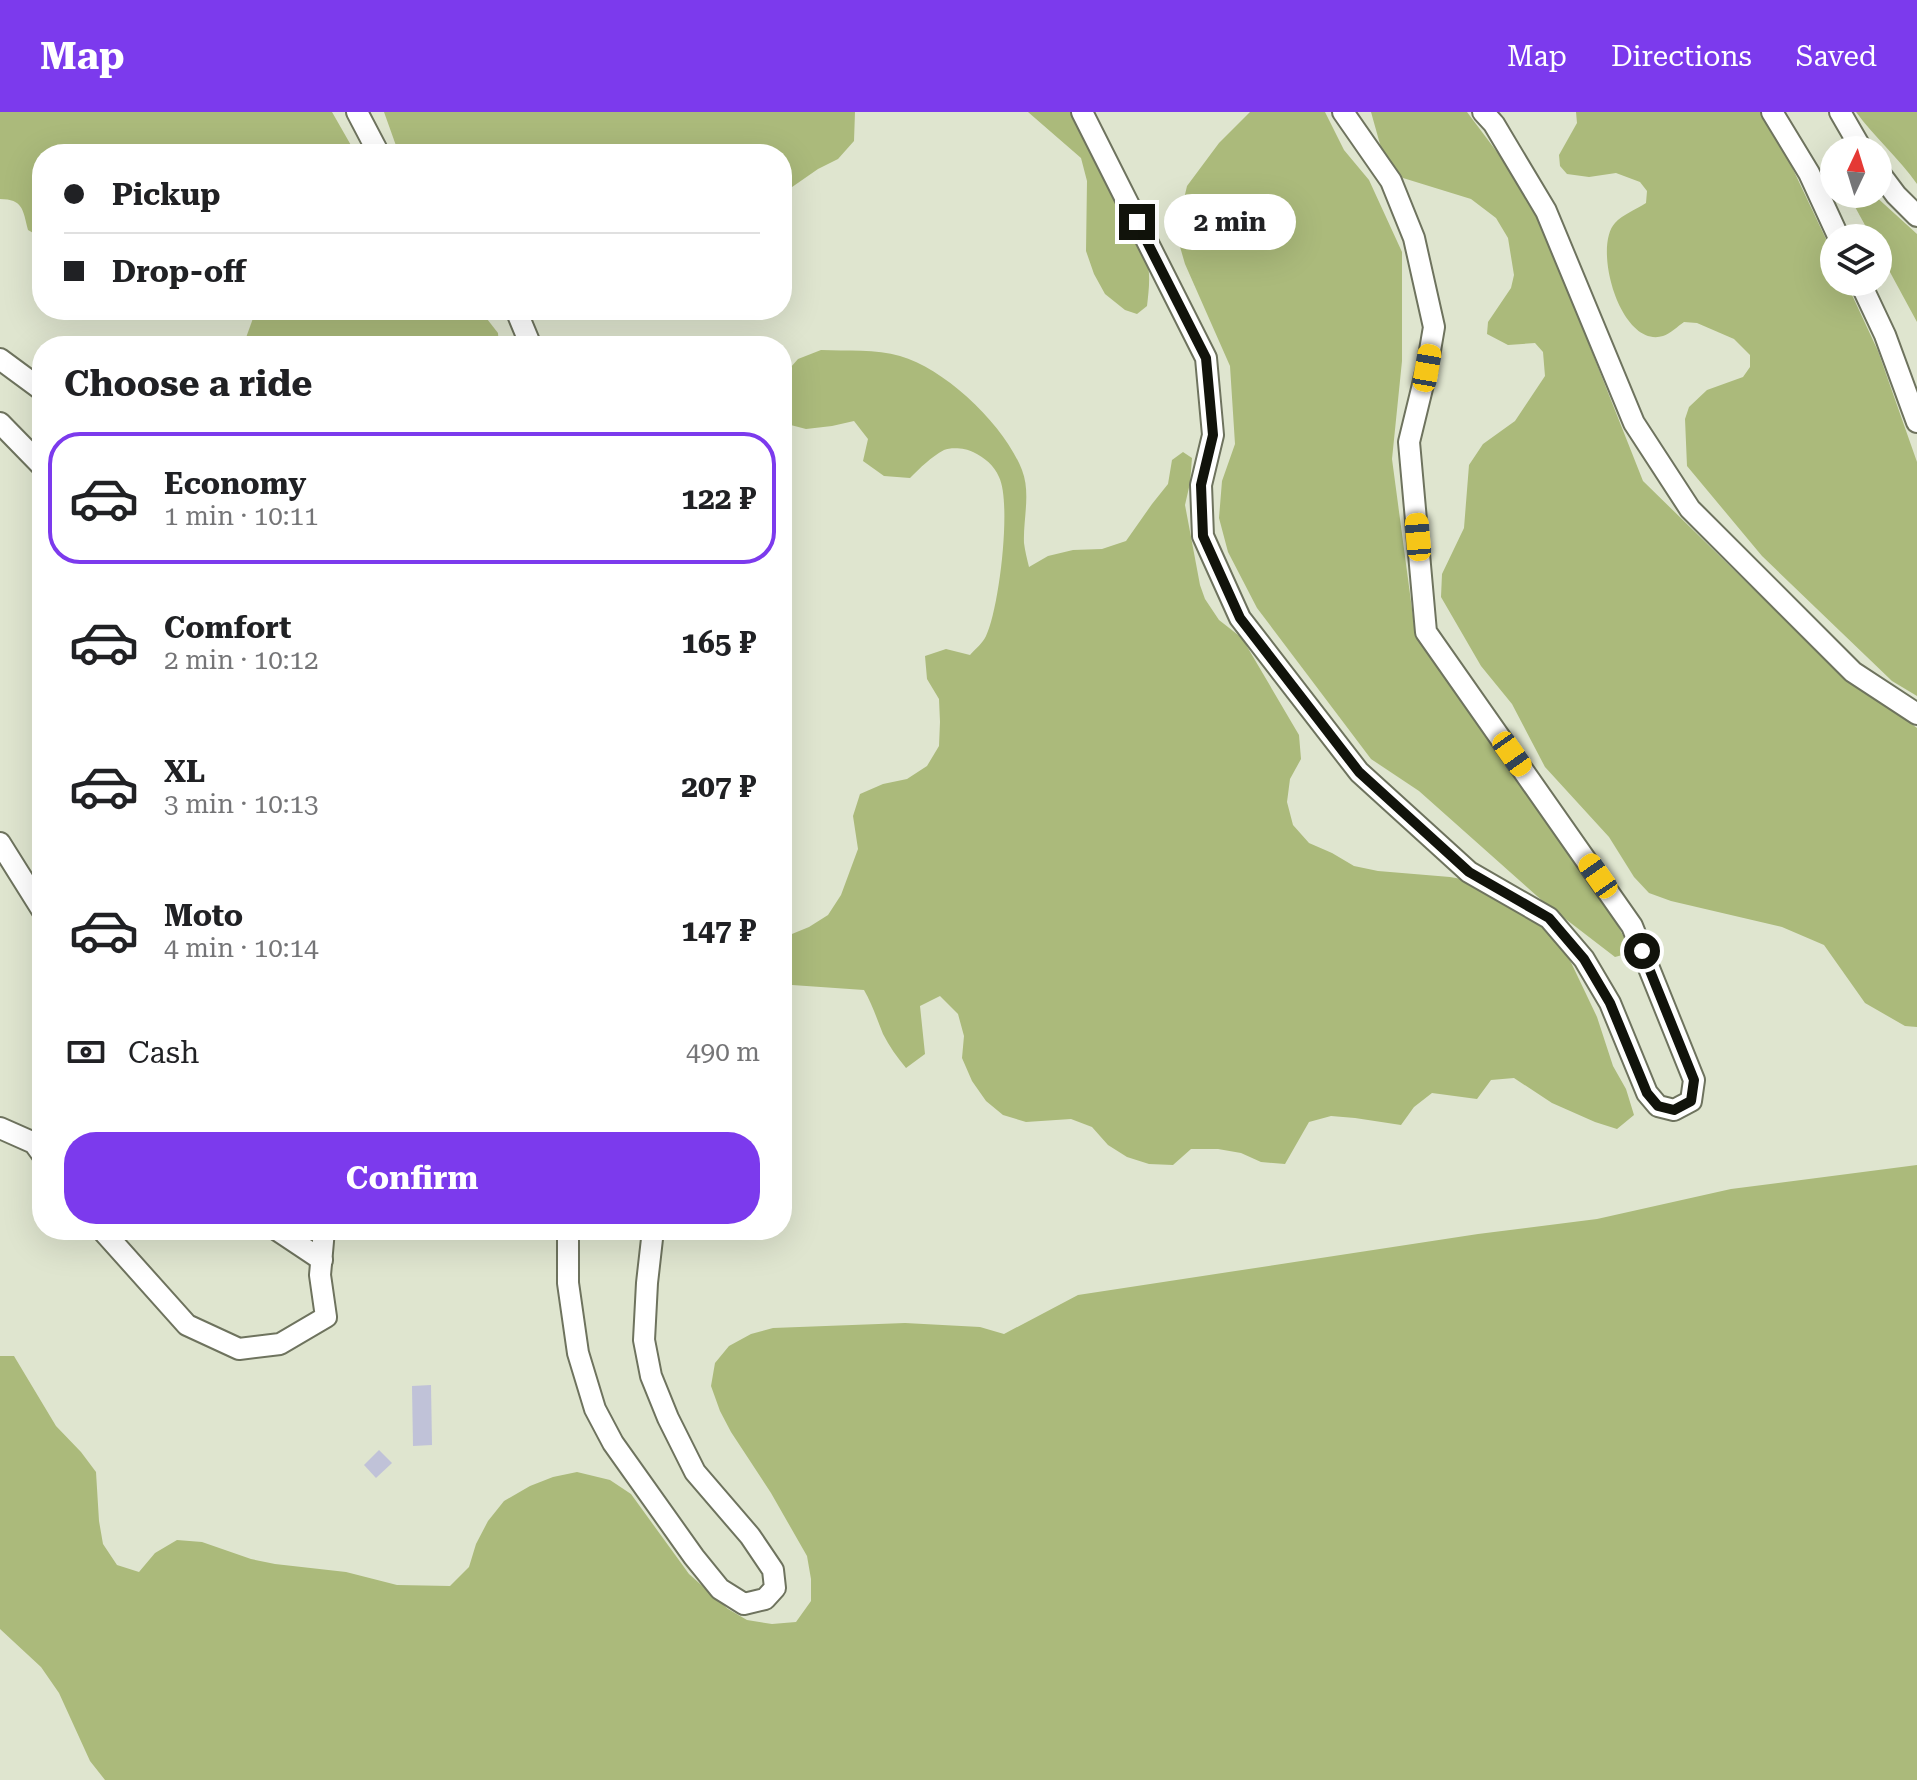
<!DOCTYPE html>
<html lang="en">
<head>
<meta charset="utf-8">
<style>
  :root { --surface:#fff; --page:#f2f2f2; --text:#202124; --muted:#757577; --line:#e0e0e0; --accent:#7c3aed }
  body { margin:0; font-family:"Roboto Serif",serif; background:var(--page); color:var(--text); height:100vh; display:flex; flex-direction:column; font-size:30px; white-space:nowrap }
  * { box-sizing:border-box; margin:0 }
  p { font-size:26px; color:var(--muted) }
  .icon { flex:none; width:44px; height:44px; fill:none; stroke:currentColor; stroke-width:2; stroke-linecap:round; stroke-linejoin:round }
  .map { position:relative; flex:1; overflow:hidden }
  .sheet { position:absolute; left:32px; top:224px; width:760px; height:904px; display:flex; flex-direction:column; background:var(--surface); border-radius:32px; box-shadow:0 8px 32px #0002 }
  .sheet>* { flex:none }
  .hud { position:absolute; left:32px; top:32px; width:760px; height:176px; border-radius:32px; box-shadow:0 8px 32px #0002; display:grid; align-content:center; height:176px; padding:0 32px; background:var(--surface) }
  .needle { width:52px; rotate:4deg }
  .fabs { position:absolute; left:1820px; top:24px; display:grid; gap:16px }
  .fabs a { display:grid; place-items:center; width:72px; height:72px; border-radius:50%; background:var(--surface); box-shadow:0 8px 32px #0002; font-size:40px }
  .end { position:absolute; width:36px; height:36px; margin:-18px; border:10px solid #11130b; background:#fff; box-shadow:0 0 0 4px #fff }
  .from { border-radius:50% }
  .bubble { position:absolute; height:56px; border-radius:28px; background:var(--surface); box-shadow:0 8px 32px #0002; font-size:26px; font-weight:700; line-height:56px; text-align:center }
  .car { position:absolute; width:24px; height:48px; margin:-24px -12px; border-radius:10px; box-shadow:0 0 6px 2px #0007; background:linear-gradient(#f5c518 24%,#345 0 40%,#f5c518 0 76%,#345 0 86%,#f5c518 0) }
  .hud b { display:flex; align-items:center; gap:28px; height:76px; font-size:30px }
  .hud b+b { border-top:2px solid var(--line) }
  .hud i { width:20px; height:20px; background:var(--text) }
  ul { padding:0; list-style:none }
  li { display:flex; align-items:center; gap:24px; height:132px; margin:0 16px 12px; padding:0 16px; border:4px solid transparent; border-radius:32px }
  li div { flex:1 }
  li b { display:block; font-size:30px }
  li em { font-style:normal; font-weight:700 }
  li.current { border-color:var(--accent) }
  li>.icon { width:72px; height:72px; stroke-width:1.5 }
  h2 { padding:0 32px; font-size:36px; line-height:96px }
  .pay { display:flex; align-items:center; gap:20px; height:88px; padding:0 32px; font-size:30px }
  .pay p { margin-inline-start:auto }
  .cta { display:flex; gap:16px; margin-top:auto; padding:16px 32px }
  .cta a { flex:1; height:92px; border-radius:32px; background:var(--accent); color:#fff; font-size:32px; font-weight:700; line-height:92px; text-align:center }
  header { display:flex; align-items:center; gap:48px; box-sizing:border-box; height:112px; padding:0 40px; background:var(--accent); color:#fff }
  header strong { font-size:38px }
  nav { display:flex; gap:44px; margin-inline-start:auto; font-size:28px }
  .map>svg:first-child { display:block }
</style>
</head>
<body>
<header>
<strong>Map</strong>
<nav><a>Map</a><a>Directions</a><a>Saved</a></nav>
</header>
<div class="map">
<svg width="1917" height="1668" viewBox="0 0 1917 1668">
  <rect width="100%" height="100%" fill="#dfe5cf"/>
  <g fill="#abba7b">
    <path d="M 0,0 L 332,0 L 356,42 L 42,42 L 42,126 L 28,118 C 23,98 23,87 0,87 Z"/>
    <path d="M 384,0 L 855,0 L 854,29 L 838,47 L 818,57 L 782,82 L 782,42 L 399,42 Z"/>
    <path d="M 1028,0 L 1075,0 C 1095,34 1107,71 1124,107 C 1131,120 1142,130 1146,145 C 1151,161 1149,177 1147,194 L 1137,202 L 1125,198 L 1105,182 L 1094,162 L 1086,139 L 1087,69 L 1081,46 Z"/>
    <path d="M 1250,0 L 1325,0 L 1344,38 L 1369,68 L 1402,140 L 1402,249 L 1392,347 L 1414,512 L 1459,585 L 1610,799 L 1627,831 L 1626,842 L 1615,845 L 1546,792 L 1419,679 L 1371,647 L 1257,496 L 1228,440 L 1219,406 L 1222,369 L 1235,332 L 1230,254 L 1185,152 L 1176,121 L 1187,74 L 1219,31 Z"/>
    <path d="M 1371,0 L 1467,0 L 1518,68 L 1541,111 L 1643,369 L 1830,552 L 1917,616 L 1917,915 L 1905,914 L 1865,891 L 1824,833 L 1782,815 L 1671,789 L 1649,781 L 1634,765 L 1609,725 L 1545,655 L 1512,592 L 1481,554 L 1441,485 L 1442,462 L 1464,416 L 1469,353 L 1483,332 L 1515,309 L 1545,264 L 1543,240 L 1535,231 L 1508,233 L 1487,222 L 1488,210 L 1511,176 L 1514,163 L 1508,126 L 1496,106 L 1471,87 L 1403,66 L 1385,50 Z"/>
    <path d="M 1576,0 L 1766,0 L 1834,144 L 1834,170 L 1846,170 L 1878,239 L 1917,350 L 1917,584 L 1892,569 L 1762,444 L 1687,354 L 1685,307 L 1689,295 L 1707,278 L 1743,265 L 1750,255 L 1750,243 L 1734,227 L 1697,211 L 1684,210 C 1678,214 1670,222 1663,224 C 1621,237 1592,136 1615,111 C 1622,103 1637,97 1646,91 L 1647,79 L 1640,70 L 1616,61 L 1589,65 L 1567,62 L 1560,54 L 1559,43 L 1577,11 Z"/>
    <path d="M 1856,0 L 1917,0 L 1917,72 C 1899,46 1875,26 1856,0 Z"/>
    <path d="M 1848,82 L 1873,82 L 1917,122 L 1917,210 L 1878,138 L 1878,126 L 1872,126 Z"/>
    <path d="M 256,198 L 480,198 L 498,221 L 499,234 L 243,234 Z"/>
    <path d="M 821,238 C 847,239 876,237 900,244 C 946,257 1005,314 1022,358 C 1031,381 1023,407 1024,431 C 1025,439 1027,447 1029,455 L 1048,444 L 1073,438 L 1102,437 L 1126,429 L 1152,392 L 1168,372 L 1172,348 L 1183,340 L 1192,346 L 1190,371 L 1185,393 L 1200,473 L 1205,487 L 1219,508 L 1242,526 L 1299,623 L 1301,647 L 1290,667 L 1287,690 L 1293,713 L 1309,731 L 1332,741 L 1354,754 L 1378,759 L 1450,765 L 1473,769 L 1535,807 L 1553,823 L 1567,842 L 1597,905 L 1613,954 L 1626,977 L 1634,1003 L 1617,1017 L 1595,1010 L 1552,991 L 1514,966 L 1491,968 L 1477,987 L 1432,981 L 1414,995 L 1401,1013 L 1355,1006 L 1331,1004 L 1309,1010 L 1285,1052 L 1261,1050 L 1241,1041 L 1218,1037 L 1191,1037 L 1173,1053 L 1149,1052 L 1127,1045 L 1108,1033 L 1092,1015 L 1071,1007 L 1026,1010 L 1003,1003 L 986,989 L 972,969 L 962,946 L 964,924 L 958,902 L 940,884 L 920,894 L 925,942 L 906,956 C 897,945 889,934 883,922 C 877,907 872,892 864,878 L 792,873 L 782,869 L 782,829 L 787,824 L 809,815 L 828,803 L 841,783 L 858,737 L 853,704 L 860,682 L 883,672 L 907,667 L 927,654 L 939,634 L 940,610 L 939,587 L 927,567 L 925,544 L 946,537 L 970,543 C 975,537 983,531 986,524 C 999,498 1012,391 999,365 C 994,353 985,346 973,340 C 966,336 951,335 944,338 C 931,345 920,356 910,366 L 884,364 L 863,349 L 868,327 L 854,309 L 832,314 L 806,317 L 783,311 L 783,264 L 798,247 Z"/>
    <path d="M 1917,1053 L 1917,1668 L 105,1668 L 90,1649 L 59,1581 L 41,1555 L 0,1517 L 0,1244 L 14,1244 L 56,1314 L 81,1340 L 96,1360 L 99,1409 L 103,1432 L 117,1453 L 139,1460 L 155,1441 L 177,1428 L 202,1430 L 251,1447 L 275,1452 L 346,1460 L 397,1473 L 450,1474 L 469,1455 L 476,1432 L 488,1409 L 504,1389 L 530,1374 L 553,1365 L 577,1360 L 610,1368 L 631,1382 L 689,1462 L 728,1497 L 747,1508 L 772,1512 L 796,1510 L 811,1489 L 811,1467 L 807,1444 L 771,1381 L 731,1320 L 720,1299 L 711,1274 L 715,1251 L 729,1234 L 751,1222 L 773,1216 L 905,1211 L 980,1215 L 1004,1222 L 1078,1183 L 1478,1122 L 1597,1107 L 1731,1077 Z"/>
  </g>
  <g fill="#c0c2d8">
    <path d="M 431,1273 L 432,1333 L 413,1334 L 412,1274 Z"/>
    <path d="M 379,1338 L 392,1351 L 376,1366 L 364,1353 Z"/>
  </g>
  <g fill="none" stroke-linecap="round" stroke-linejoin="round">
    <defs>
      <g id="minor">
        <path d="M 357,0 L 379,42"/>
        <path d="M 1082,0 L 1206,246 L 1213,323 L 1201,373 L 1203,424 L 1240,506 L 1359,660 L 1469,760 L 1549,806 L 1584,847 L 1610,891 L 1647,981 L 1658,994 L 1674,998 L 1691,989 L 1694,968 L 1632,814 L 1426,520 L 1409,330 L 1427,256 L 1434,215 L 1414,126 L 1391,69 L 1343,0"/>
        <path d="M 1483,0 L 1494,12 L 1546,99 L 1634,311 L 1690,397 L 1853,560 L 1917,602"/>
        <path d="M 1772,0 L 1809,61 L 1839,126"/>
        <path d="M 1840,0 L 1862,38"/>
        <path d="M 1878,59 L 1896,83 L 1917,104"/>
        <path d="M 1860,170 L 1885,223 L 1917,310"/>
        <path d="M 516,198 L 531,234"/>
        <path d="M 0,247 L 42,278"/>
        <path d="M 0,311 L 42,354"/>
        <path d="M 0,731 L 42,798"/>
        <path d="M 0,1016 L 34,1031 L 42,1042"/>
        <path d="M 102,1118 L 187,1213 L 239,1237 L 280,1232 L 326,1205 L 320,1163 L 324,1118"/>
        <path d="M 277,1118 L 322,1148"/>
        <path d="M 568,1118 L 568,1171 L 578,1241 L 595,1297 L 613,1331 L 694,1445 L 720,1477 L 744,1492 L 765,1487 L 775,1476 L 773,1458 L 750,1424 L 695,1360 L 668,1306 L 651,1264 L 644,1228 L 647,1171 L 653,1118"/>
      </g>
    </defs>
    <use href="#minor" stroke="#6e735e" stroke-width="24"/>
    <use href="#minor" stroke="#fff" stroke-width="20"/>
  </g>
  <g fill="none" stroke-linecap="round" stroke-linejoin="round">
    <path stroke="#11130b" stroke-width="10" d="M 1137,110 L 1206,246 L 1213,323 L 1201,373 L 1203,424 L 1240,506 L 1359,660 L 1469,760 L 1549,806 L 1584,847 L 1610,891 L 1647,981 L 1658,994 L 1674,998 L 1691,989 L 1694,968 L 1642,839"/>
  </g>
</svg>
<div class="fabs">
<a><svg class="needle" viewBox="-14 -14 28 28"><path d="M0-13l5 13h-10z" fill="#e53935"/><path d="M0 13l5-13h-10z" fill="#757577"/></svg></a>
<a><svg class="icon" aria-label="layers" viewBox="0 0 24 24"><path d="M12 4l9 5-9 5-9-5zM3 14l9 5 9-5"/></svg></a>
</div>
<i class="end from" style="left:1642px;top:839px"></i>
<i class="end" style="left:1137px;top:110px"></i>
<div class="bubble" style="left:1164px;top:82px;width:132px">2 min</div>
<i class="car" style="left:1427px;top:256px;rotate:10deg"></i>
<i class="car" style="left:1418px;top:425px;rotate:355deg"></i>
<i class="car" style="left:1512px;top:642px;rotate:145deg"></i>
<i class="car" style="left:1598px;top:764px;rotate:325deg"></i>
<div class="hud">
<b><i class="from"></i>Pickup</b>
<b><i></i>Drop-off</b>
</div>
<section class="sheet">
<h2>Choose a ride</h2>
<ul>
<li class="current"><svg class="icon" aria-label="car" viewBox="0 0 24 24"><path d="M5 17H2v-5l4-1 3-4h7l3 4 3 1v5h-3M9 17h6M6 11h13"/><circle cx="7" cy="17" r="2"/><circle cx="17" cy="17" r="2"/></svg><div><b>Economy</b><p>1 min · 10:11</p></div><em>122 ₽</em></li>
<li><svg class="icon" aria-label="car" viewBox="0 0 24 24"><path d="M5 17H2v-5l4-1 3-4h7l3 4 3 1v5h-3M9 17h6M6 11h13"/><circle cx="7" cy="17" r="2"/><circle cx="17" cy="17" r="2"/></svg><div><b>Comfort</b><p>2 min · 10:12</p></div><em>165 ₽</em></li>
<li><svg class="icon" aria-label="car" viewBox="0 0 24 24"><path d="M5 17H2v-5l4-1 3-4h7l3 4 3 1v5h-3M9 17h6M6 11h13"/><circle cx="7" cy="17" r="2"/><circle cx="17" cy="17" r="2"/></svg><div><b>XL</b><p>3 min · 10:13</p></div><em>207 ₽</em></li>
<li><svg class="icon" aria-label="car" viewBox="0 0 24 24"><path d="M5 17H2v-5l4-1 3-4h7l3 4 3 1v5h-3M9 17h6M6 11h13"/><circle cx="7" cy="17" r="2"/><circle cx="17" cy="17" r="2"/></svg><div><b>Moto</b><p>4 min · 10:14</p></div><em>147 ₽</em></li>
</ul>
<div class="pay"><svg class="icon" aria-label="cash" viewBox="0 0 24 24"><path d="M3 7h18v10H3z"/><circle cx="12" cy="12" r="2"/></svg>Cash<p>490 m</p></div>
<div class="cta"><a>Confirm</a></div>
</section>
</div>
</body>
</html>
